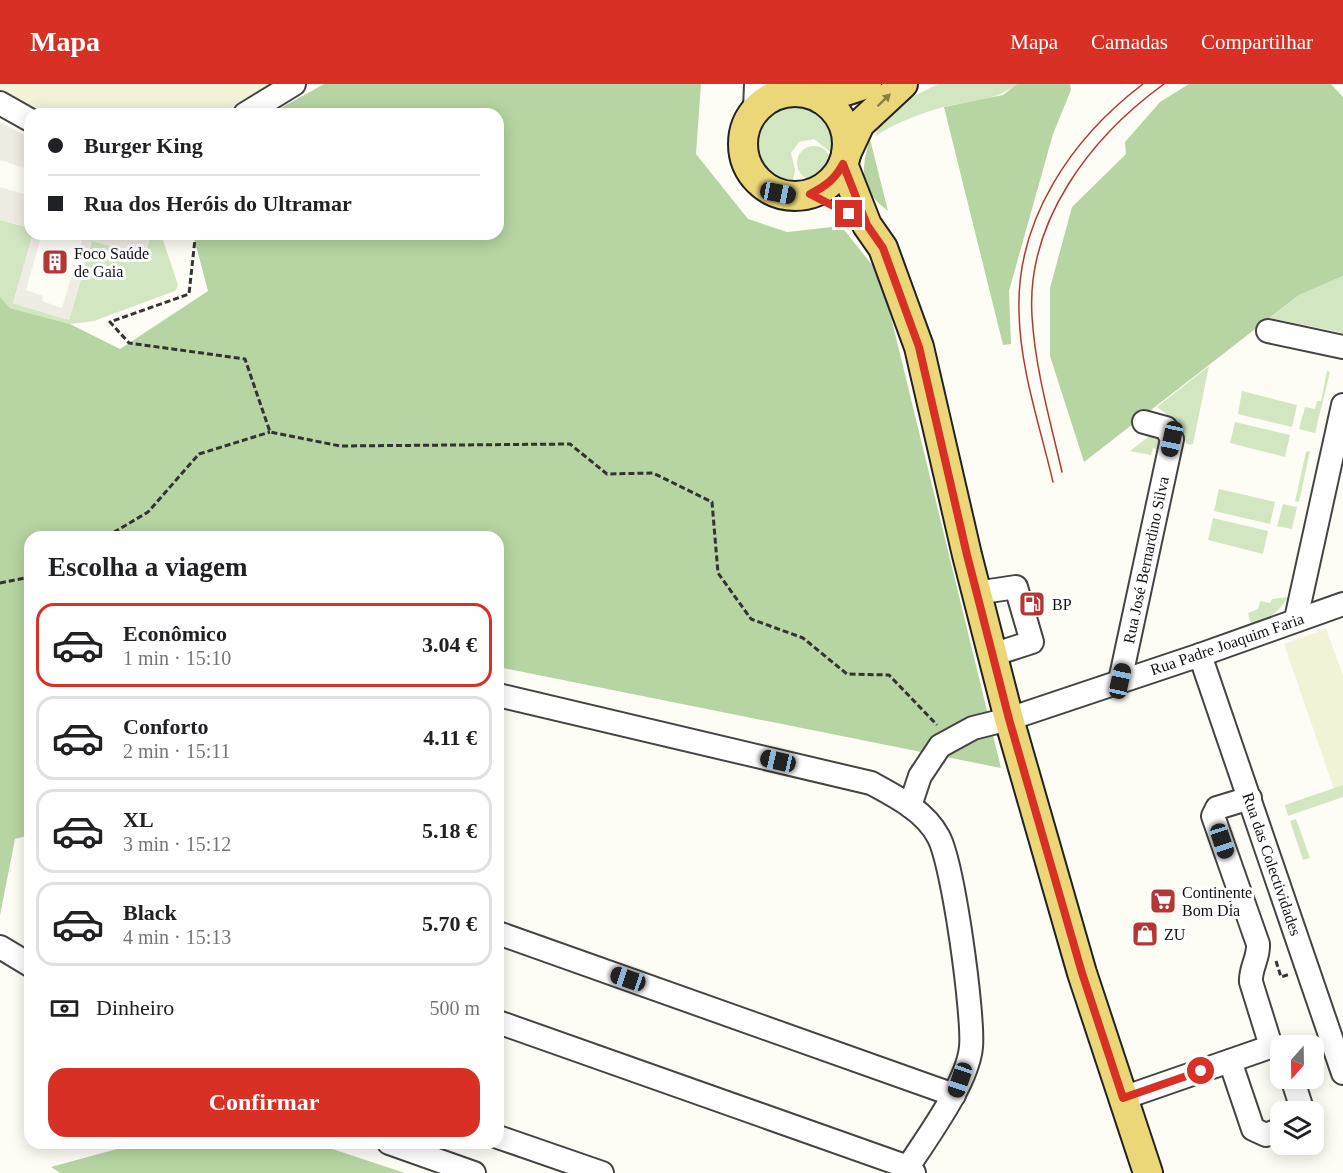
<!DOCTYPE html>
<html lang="pt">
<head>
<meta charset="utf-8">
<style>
  :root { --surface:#fff; --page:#f6f6f6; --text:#202124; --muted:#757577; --line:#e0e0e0; --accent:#d93025 }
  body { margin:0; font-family:"Times New Roman",serif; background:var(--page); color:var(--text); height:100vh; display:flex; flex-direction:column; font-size:22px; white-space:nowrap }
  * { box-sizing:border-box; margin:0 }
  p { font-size:20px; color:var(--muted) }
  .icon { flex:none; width:33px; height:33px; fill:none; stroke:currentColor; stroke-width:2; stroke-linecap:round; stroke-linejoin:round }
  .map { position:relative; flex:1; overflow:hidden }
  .panel { position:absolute; left:24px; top:447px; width:480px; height:618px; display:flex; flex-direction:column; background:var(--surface); border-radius:18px; box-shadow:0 3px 15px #0003 }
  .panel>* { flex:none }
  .guide { position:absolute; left:24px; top:24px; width:480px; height:132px; border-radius:18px; box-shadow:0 3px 15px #0003; display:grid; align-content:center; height:132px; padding:0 24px; background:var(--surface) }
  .needle { width:39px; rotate:200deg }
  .buttons { position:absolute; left:1270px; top:951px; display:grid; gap:12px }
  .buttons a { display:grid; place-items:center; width:54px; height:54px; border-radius:12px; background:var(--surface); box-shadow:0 3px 15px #0003; font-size:30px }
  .end { position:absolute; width:27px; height:27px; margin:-14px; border:8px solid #d93025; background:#fff; box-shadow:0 0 0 3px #fff }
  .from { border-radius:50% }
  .car { position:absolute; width:18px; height:36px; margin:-18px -9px; border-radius:8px; box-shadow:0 0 4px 2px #0007; background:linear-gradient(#222 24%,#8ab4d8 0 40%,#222 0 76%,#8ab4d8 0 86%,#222 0) }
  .guide b { display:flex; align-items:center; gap:21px; height:57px; font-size:22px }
  .guide b+b { border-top:2px solid var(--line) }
  .guide i { width:15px; height:15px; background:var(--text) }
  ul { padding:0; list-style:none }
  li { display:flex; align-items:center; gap:18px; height:84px; margin:0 12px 9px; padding:0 12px; border:3px solid var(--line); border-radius:18px }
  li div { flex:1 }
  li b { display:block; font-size:22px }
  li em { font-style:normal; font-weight:600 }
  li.active { border-color:var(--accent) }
  li>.icon { width:54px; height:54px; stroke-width:1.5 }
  h2 { padding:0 24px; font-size:27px; line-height:72px }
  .pay { display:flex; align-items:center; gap:15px; height:66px; padding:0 24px; font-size:22px }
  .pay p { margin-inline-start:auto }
  .cta { display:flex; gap:12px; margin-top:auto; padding:12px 24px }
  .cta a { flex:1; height:69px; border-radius:18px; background:var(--accent); color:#fff; font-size:24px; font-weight:600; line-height:69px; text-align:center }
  header { display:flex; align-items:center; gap:36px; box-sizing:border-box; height:84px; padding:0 30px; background:var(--accent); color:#fff }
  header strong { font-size:28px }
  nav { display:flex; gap:33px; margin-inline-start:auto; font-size:21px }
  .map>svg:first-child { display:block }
</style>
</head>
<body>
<header>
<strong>Mapa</strong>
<nav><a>Mapa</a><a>Camadas</a><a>Compartilhar</a></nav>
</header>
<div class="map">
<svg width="1343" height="1089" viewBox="0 0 1343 1089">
  <rect width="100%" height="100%" fill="#fefdf5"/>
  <g fill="#f2f2d7">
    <path d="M 0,0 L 280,0 L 228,30 L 38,30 L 0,9 Z"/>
    <path d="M 1326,545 L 1343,591 L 1343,701 L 1334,705 L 1284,560 Z"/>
  </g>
  <g fill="#d2e6c1">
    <path d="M 938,0 L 1017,0 C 997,16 972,17 947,22 C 924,28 897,38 877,51 L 875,39 L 886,26 Z"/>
    <path d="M 789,18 C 824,24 839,37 838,74 L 814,55 L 799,58 L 791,69 L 795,85 L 792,102 C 763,90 740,56 769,29 C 774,24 783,21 789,18 Z"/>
    <circle cx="814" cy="79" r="17"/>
    <path d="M 0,136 L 30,144 L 30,150 L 33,150 L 13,219 L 69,236 L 92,157 L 145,171 L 151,150 L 161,150 L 178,201 L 175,207 L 94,237 L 70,240 L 10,224 L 0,213 Z"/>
    <path d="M 1343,192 L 1343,249 L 1270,234 L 1299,211 Z"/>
    <path d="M 1209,282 L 1193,360 L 1190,361 L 1186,359 L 1181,341 L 1157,323 Z"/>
    <path d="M 1327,287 L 1330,288 L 1315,349 L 1299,345 L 1305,323 L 1315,325 L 1317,317 L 1321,317 Z"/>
    <path d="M 1242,307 L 1297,321 L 1292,343 L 1238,330 Z"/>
    <path d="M 1235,338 L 1290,351 L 1285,373 L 1230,359 Z"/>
    <path d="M 1155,348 L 1163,367 L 1153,364 L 1151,371 L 1130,367 Z"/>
    <path d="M 1310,367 L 1299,418 L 1295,417 L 1306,368 Z"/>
    <path d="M 1219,405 L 1275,418 L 1270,440 L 1214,427 Z"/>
    <path d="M 1283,420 L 1297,423 L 1292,445 L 1277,442 Z"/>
    <path d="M 1213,434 L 1268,447 L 1263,470 L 1208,456 Z"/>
    <path d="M 1288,513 C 1279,528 1268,536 1251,540 L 1248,529 L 1258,525 L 1260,517 L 1270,519 L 1272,515 Z"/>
    <path d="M 1343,701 L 1343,713 L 1288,732 L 1285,721 Z"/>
    <path d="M 1296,735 L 1310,774 L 1303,776 L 1290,737 Z"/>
  </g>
  <g fill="#b6d5a2">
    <path d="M 324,0 L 701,0 L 696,70 L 748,135 L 787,148 L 841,142 L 881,192 L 1001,684 L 498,583 L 498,453 L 30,453 L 30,751 L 15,755 L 0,831 L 0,213 L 10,224 L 70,240 L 120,265 L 208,207 L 193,150 L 498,150 L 498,30 L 270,30 Z"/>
    <path d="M 1017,0 L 1070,0 L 1071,6 L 1053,50 L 1009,207 L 1011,260 L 1003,261 L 944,23 L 1003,11 Z"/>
    <path d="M 1189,0 L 1331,0 L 1343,13 L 1343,192 L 1299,211 L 1084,378 L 1050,272 L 1050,204 L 1072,123 L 1126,70 L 1125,58 L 1160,18 Z"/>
    <path d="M 870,55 L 888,127 C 860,106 860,87 870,55 Z"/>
    <path d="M 139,1059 L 314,1059 L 405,1089 L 60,1089 L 51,1083 Z"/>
  </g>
  <g fill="#efede3">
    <path d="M 0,38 L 30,54 L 30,86 L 0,76 Z"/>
    <path d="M 0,103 L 30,112 L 30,144 L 0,136 Z"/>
    <path d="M 33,150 L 42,150 L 26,206 L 43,212 L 42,217 L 62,224 L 84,150 L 151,150 L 145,171 L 92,157 L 69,236 L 13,219 Z"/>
  </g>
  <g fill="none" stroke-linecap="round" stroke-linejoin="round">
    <defs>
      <g id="minor">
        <path d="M 792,0 L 806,9"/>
        <path d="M 0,19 L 30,36"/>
        <path d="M 755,26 L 756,0"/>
        <path d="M 245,30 L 294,0"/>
        <path d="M 1268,247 L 1343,263"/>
        <path d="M 976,509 L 1016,503 L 1032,558 L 992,571"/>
        <path d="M 1296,535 L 1343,321"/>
        <path d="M 1200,571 L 1343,989"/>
        <path d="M 1120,597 L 1172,355 L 1166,344 L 1144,338"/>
        <path d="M 498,611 L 871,699 C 895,712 925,727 938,752 C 953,777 974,932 971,963 C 968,998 928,1052 908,1083"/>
        <path d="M 910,722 L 920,692 L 940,662 L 973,644 L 1009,635 L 1200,571 L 1343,520"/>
        <path d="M 498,849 L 954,1011"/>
        <path d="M 0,863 L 30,881"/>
        <path d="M 498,938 L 908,1083 L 914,1089"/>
        <path d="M 1230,977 L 1253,1045 L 1266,1051 L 1281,1045"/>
        <path d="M 1292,994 L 1303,1028"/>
        <path d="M 1123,1014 L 1267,964 L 1270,959 L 1251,898 C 1250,884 1259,874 1258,860 L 1213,732 L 1217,724 L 1250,714"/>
        <path d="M 498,1053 L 602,1089"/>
        <path d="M 389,1059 L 474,1089"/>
      </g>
      <g id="major">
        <circle cx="795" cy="60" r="52"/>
        <path d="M 821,15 L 867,0"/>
        <path d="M 846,70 L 860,40 L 903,0"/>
        <path d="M 843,80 L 867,141 L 883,164 L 919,263 L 967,471 L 1009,635 L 1082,889 L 1148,1089"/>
      </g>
    </defs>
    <use href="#minor" stroke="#444" stroke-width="26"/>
    <use href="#major" stroke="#222" stroke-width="32"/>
    <g stroke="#333" stroke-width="3" stroke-dasharray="6 3" stroke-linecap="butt">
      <path d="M 198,150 L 195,155 L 189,210 L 110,238 L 129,259 L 245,275 L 270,348 L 340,362 L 570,360 L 607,390 L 653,389 L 712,418 L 718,489 L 751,535 L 803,554 L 847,590 L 889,591 L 937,641"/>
      <path d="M 106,453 L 148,428 L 199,370 L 270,348"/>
      <path d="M 0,499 L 30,493"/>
      <path d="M 1276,877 L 1281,893 L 1290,890"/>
    </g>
    <use href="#minor" stroke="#fff" stroke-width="22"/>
    <use href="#major" stroke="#ebd678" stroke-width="28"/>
    <g stroke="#b43735" stroke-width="1.5">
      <path d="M 1062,388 C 1050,336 1035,284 1032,232 C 1026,137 1091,53 1164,0"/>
      <path d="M 1053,398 C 1040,342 1020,285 1019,228 C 1016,135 1072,54 1143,0"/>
    </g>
  </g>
  <defs><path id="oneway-solid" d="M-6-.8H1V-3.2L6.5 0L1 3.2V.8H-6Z" transform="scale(1.5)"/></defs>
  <use fill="#897d4a" href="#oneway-solid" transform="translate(884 16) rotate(-44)"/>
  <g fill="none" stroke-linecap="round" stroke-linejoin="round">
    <path stroke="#d93025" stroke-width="8" d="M 849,130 L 810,110 C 826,102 835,95 843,80 L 867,141 L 883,164 L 919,263 L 967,471 L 1009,635 L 1082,889 L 1123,1014 L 1201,987"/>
  </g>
  <defs>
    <symbol id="building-square" viewBox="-11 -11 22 22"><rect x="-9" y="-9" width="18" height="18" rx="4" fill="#b43735" stroke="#fff"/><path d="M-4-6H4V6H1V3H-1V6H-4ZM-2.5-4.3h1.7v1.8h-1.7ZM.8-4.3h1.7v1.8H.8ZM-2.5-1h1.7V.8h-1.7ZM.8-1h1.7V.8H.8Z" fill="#fff"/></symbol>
    <symbol id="fuel-square" viewBox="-11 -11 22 22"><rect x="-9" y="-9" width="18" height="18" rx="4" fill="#b43735" stroke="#fff"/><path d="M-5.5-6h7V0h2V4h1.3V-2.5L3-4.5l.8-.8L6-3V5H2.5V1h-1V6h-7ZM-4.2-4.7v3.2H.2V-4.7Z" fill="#fff"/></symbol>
    <symbol id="supermarket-square" viewBox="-11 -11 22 22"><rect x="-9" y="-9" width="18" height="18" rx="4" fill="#b43735" stroke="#fff"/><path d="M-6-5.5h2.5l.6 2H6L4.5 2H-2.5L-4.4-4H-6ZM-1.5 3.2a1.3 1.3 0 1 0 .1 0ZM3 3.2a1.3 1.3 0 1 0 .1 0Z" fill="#fff"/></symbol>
    <symbol id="shop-square" viewBox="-11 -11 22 22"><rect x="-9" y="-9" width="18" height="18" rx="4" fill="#b43735" stroke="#fff"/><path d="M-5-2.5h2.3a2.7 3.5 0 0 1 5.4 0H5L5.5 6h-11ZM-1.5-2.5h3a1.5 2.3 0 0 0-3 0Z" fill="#fff"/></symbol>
  </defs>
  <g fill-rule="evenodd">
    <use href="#building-square" x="40" y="163" width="30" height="30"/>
    <use href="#fuel-square" x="1017" y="505" width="30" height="30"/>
    <use href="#supermarket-square" x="1148" y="802" width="30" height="30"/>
    <use href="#shop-square" x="1130" y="835" width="30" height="30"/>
  </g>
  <g text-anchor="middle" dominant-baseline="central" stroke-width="6" stroke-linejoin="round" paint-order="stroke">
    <g font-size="16" fill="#111" stroke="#fff" text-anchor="start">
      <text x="74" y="169">Foco Saúde<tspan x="74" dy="18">de Gaia</tspan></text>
      <text x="1052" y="520">BP</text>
      <text x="1182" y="808">Continente<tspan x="1182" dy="18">Bom Dia</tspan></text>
      <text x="1164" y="850">ZU</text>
    </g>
    <g font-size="16" fill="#111" stroke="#fff">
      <text transform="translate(1146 476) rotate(-78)">Rua José Bernardino Silva</text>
      <text transform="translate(1227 560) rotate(-19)">Rua Padre Joaquim Faria</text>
      <text transform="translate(1272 780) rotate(71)">Rua das Colectividades</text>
    </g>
  </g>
</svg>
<div class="buttons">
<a><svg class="needle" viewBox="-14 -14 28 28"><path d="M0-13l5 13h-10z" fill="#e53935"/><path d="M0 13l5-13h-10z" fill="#757577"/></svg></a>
<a><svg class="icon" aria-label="layers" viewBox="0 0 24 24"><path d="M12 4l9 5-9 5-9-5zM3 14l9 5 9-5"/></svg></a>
</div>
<i class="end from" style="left:1201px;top:987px"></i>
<i class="end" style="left:849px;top:130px"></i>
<i class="car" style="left:778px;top:109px;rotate:101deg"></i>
<i class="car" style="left:1172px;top:355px;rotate:192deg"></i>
<i class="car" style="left:1120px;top:597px;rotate:12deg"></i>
<i class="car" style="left:778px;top:677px;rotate:283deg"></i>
<i class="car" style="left:1222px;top:757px;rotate:162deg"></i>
<i class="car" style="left:628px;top:895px;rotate:289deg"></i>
<i class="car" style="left:960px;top:996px;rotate:199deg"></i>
<div class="guide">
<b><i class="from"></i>Burger King</b>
<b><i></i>Rua dos Heróis do Ultramar</b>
</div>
<section class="panel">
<h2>Escolha a viagem</h2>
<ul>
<li class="active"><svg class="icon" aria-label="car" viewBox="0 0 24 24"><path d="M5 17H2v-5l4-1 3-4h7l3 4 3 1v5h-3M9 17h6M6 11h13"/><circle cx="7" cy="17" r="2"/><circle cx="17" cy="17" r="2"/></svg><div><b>Econômico</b><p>1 min · 15:10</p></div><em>3.04 €</em></li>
<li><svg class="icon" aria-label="car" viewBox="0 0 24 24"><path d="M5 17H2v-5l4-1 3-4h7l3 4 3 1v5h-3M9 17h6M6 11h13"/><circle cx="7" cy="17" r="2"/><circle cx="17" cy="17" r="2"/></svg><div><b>Conforto</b><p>2 min · 15:11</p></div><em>4.11 €</em></li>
<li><svg class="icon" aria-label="car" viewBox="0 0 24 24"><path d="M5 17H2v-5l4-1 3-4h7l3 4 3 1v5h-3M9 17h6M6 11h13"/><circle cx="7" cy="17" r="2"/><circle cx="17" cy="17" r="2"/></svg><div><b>XL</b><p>3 min · 15:12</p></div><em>5.18 €</em></li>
<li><svg class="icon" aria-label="car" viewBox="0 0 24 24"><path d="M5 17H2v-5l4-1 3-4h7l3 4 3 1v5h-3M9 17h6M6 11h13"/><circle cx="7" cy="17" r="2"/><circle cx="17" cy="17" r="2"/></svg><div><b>Black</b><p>4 min · 15:13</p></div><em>5.70 €</em></li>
</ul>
<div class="pay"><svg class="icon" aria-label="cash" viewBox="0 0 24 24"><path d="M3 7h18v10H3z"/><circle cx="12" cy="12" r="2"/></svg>Dinheiro<p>500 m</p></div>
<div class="cta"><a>Confirmar</a></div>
</section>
</div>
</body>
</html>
